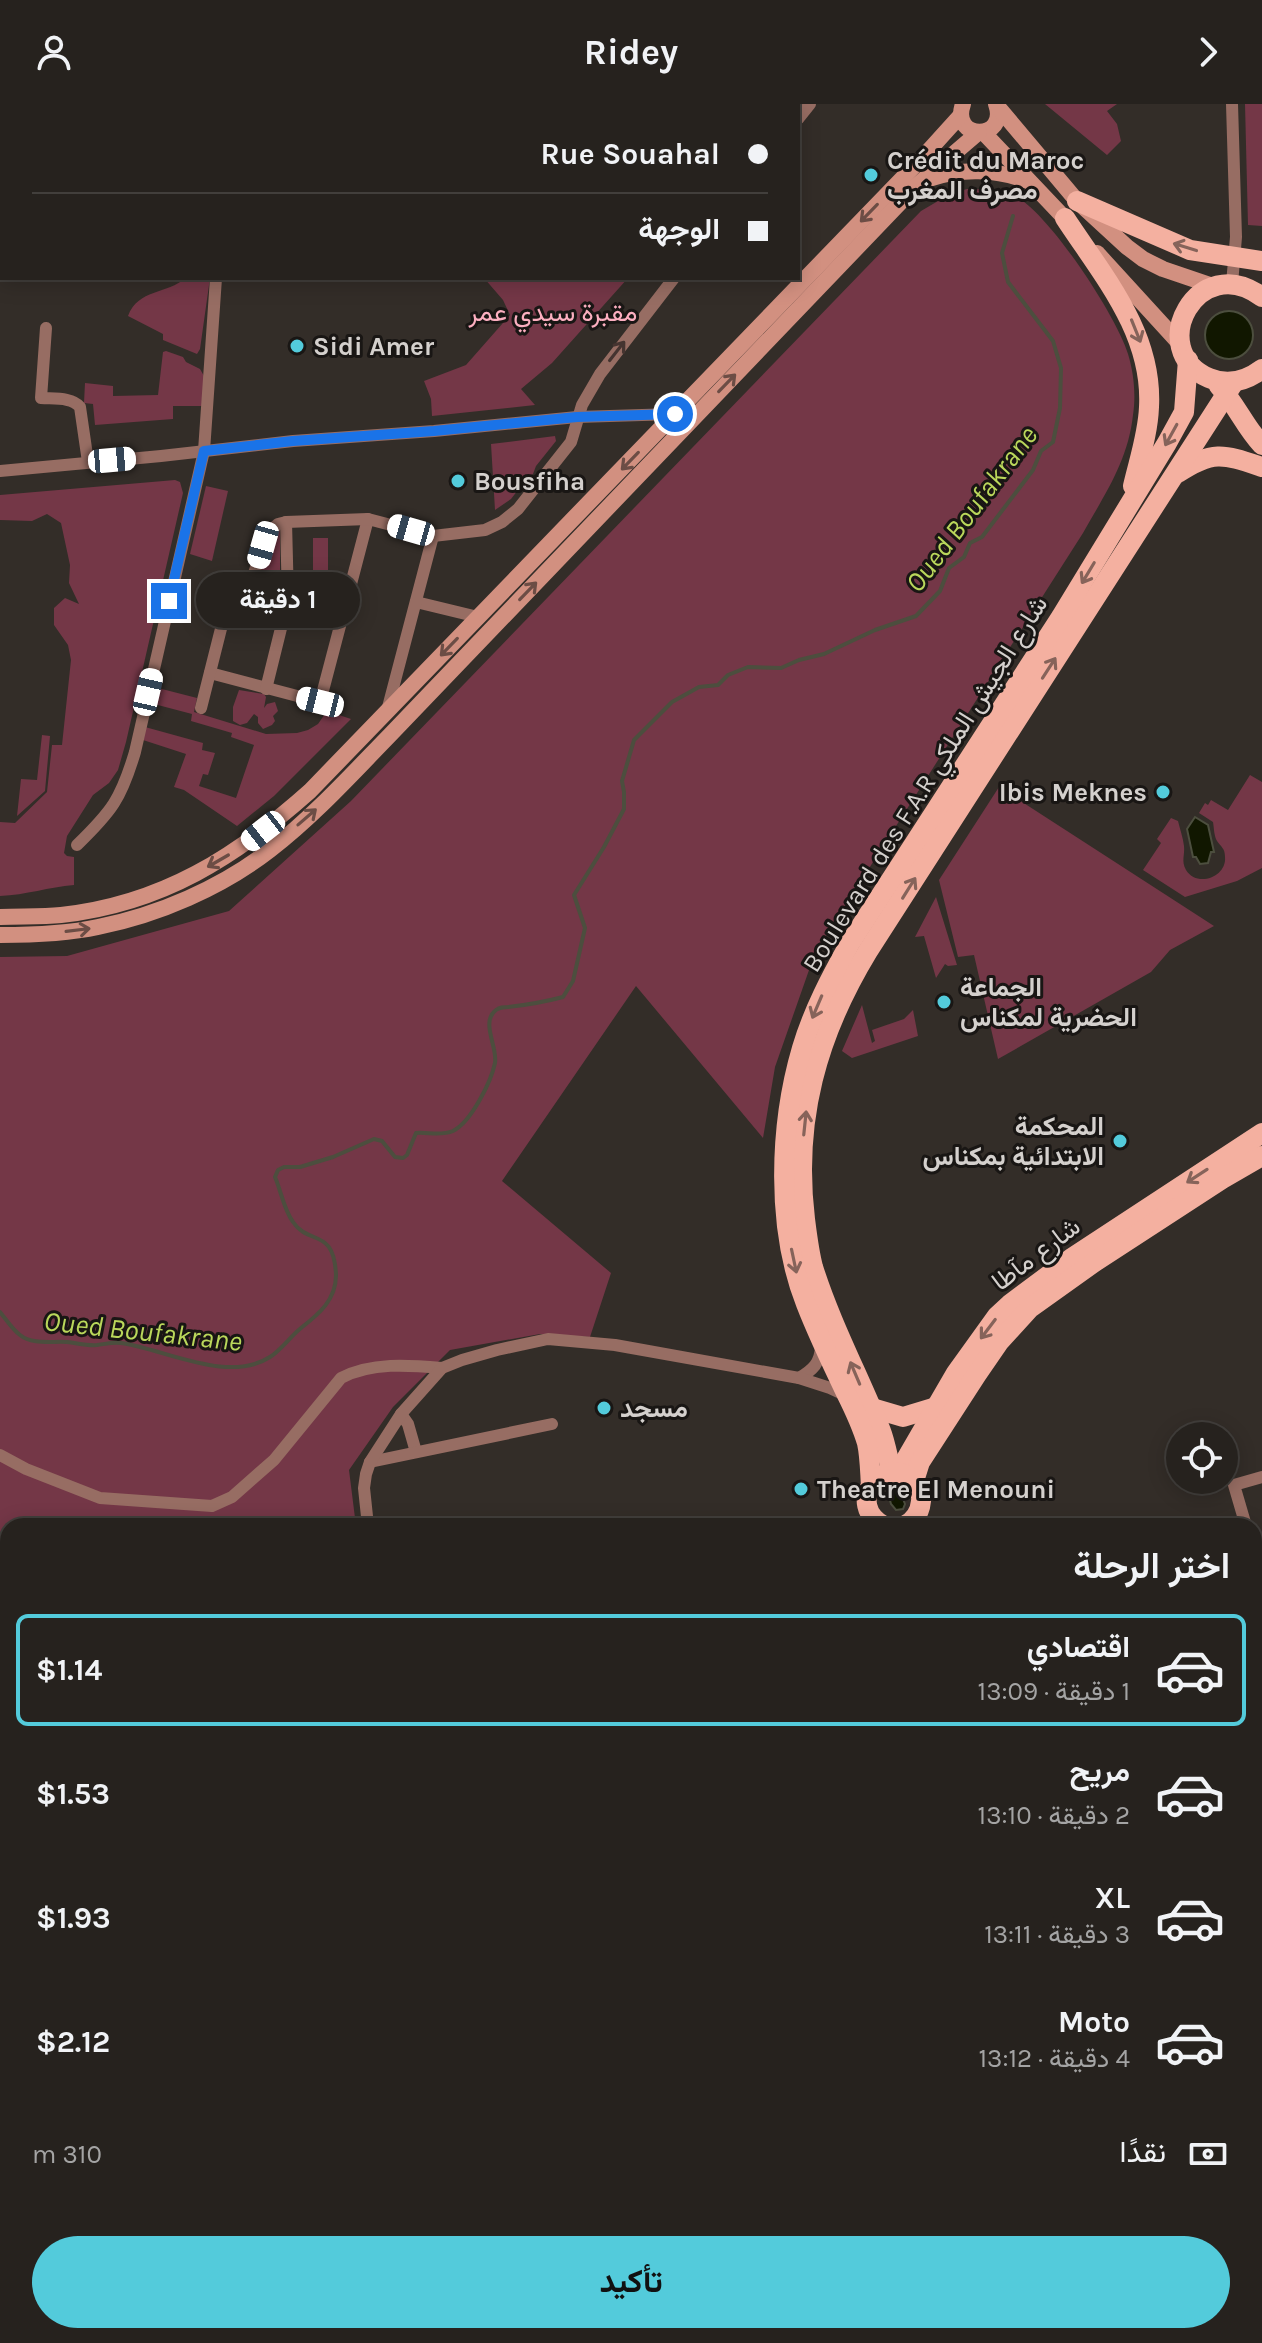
<!DOCTYPE html>
<html lang="ar">
<head>
<meta charset="utf-8">
<style>
  :root { --surface:#26221e; --page:#2e2a27; --text:#f1f3f6; --muted:#a4a4a4; --line:#423f3c; --accent:#53cbdb }
  body { margin:0; font-family:Karla,Vazirmatn,sans-serif; background:var(--page); color:var(--text); direction:rtl; height:100vh; display:flex; flex-direction:column; font-size:30px; white-space:nowrap }
  * { box-sizing:border-box; margin:0 }
  p { font-size:26px; color:var(--muted) }
  .icon { flex:none; width:44px; height:44px; fill:none; stroke:currentColor; stroke-width:2; stroke-linecap:round; stroke-linejoin:round }
  .map { position:relative; flex:1; overflow:hidden; direction:ltr }
  .panel { position:absolute; left:0px; top:1414px; width:1262px; height:826px; display:flex; flex-direction:column; background:var(--surface); border-radius:24px 24px 0 0; box-shadow:0 4px 20px #0003,0 0 0 2px var(--line); direction:rtl }
  .panel>* { flex:none }
  .hud { position:absolute; left:0px; top:0px; width:800px; height:176px; box-shadow:0 4px 20px #0003,0 0 0 2px var(--line); direction:rtl; display:grid; align-content:center; height:176px; padding:0 32px; background:var(--surface) }
  .tools { position:absolute; left:1166px; top:1318px; display:grid; gap:16px }
  .tools a { display:grid; place-items:center; width:72px; height:72px; border-radius:50%; background:var(--surface); box-shadow:0 4px 20px #0003,0 0 0 2px var(--line); font-size:40px }
  .end { position:absolute; width:36px; height:36px; margin:-18px; border:10px solid #1a73e8; background:#fff; box-shadow:0 0 0 4px #fff }
  .from { border-radius:50% }
  .bubble { position:absolute; height:56px; border-radius:28px; background:var(--surface); box-shadow:0 4px 20px #0003,0 0 0 2px var(--line); font-size:26px; font-weight:700; line-height:56px; text-align:center; direction:rtl }
  .car { position:absolute; width:24px; height:48px; margin:-24px -12px; border-radius:10px; box-shadow:0 0 6px 2px #0007; background:linear-gradient(#fff 24%,#345 0 40%,#fff 0 76%,#345 0 86%,#fff 0) }
  .hud b { display:flex; align-items:center; gap:28px; height:76px; font-size:30px }
  .hud b+b { border-top:2px solid var(--line) }
  .hud i { width:20px; height:20px; background:var(--text) }
  ul { padding:0; list-style:none }
  li { display:flex; align-items:center; gap:24px; height:112px; margin:0 16px 12px; padding:0 16px; border:4px solid transparent; border-radius:12px }
  li div { flex:1 }
  li b { display:block; font-size:30px }
  li em { font-style:normal; font-weight:700 }
  li.current { border-color:var(--accent) }
  li>.icon { width:72px; height:72px; stroke-width:1.5 }
  h2 { padding:0 32px; font-size:36px; line-height:96px }
  .pay { display:flex; align-items:center; gap:20px; height:88px; padding:0 32px; font-size:30px }
  .pay p { margin-inline-start:auto }
  .primary-button { display:flex; gap:16px; margin-top:auto; padding:16px 32px }
  .primary-button a { flex:1; height:92px; border-radius:48px; background:var(--accent); color:#111; font-size:32px; font-weight:700; line-height:92px; text-align:center }
  header { display:flex; justify-content:space-between; align-items:center; height:104px; padding:0 32px; background:var(--surface); font-size:36px; font-weight:700 }
  .map>svg:first-child { display:block }
</style>
</head>
<body>
<header><svg class="icon" aria-label="forward" viewBox="0 0 24 24"><path d="M9 5l7 7-7 7"/></svg>Ridey<svg class="icon" aria-label="person" viewBox="0 0 24 24"><circle cx="12" cy="8" r="4"/><path d="M4 21q1-7 8-7t8 7"/></svg></header>
<div class="map">
<svg width="1262" height="2239" viewBox="0 0 1262 2239">
  <rect width="100%" height="100%" fill="#332d28"/>
  <g fill="#743747">
    <path d="M 192,0 L 761,0 L 760,2 L 194,2 Z"/>
    <path d="M 1045,0 L 1117,0 L 1107,7 L 1117,20 L 1121,37 L 1107,51 Z"/>
    <path d="M 1245,0 L 1262,0 L 1262,122 L 1248,121 Z"/>
    <path d="M 967,85 C 983,85 1001,85 1015,92 C 1050,110 1117,213 1128,250 C 1134,269 1136,292 1133,311 C 1128,357 1105,390 1083,429 L 815,849 L 775,963 L 763,1034 L 636,882 L 502,1077 L 611,1169 L 590,1233 L 540,1230 L 450,1246 L 393,1303 L 349,1366 L 356,1422 L 8,1422 L 8,1836 L 0,1836 L 0,853 L 67,852 L 229,807 L 351,697 L 921,107 L 950,90 Z"/>
    <path d="M 186,174 L 210,174 L 200,245 L 197,250 L 163,236 L 163,230 L 128,212 C 138,185 167,190 186,174 Z"/>
    <path d="M 484,174 L 628,174 L 552,259 L 521,285 L 535,301 L 432,312 L 431,295 L 424,277 L 466,261 L 510,211 L 503,196 Z"/>
    <path d="M 166,247 L 183,253 L 186,258 L 200,265 L 204,272 L 203,302 L 173,302 L 173,315 L 95,321 L 93,300 L 84,299 L 85,279 L 113,282 L 113,292 L 158,291 L 163,248 Z"/>
    <path d="M 555,332 L 556,337 L 536,362 L 533,370 L 528,373 L 511,395 L 495,406 L 491,340 Z"/>
    <path d="M 175,376 L 180,378 L 183,389 L 126,638 L 118,666 L 109,679 L 93,691 L 67,732 L 64,749 L 67,752 L 74,753 L 74,781 C 49,783 26,791 0,792 L 0,718 L 15,719 L 47,688 L 52,641 L 62,641 L 71,556 L 68,541 L 54,521 L 54,504 L 65,494 L 79,500 L 69,479 L 70,461 L 61,419 L 47,410 L 32,417 L 0,416 L 0,391 Z"/>
    <path d="M 206,382 L 228,387 L 212,457 L 190,450 Z"/>
    <path d="M 280,426 L 280,472 L 275,477 L 258,478 L 269,438 Z"/>
    <rect x="313" y="434" width="15" height="38"/>
    <path d="M 158,584 L 197,594 L 194,608 L 266,630 L 297,629 L 308,626 L 318,620 L 327,607 L 351,615 L 274,692 L 237,722 L 184,686 L 174,683 L 186,650 L 143,636 L 145,623 L 203,639 L 202,646 L 215,649 L 208,671 L 203,670 L 199,682 L 236,694 L 254,641 L 231,633 L 232,629 L 191,617 L 192,610 L 154,600 Z"/>
    <path d="M 239,586 L 264,590 L 266,593 L 264,604 L 267,600 L 275,598 L 278,607 L 273,612 L 275,617 L 272,621 L 263,625 L 258,619 L 258,613 L 254,610 L 247,619 L 240,621 L 233,617 L 233,603 Z"/>
    <path d="M 42,631 L 50,632 L 45,687 L 17,712 L 21,675 L 37,676 Z"/>
    <path d="M 1250,671 L 1262,678 L 1262,764 L 1237,777 L 1185,793 L 1143,766 L 1161,739 L 1157,735 L 1171,714 L 1178,717 C 1180,725 1183,734 1184,742 C 1185,751 1181,757 1186,766 C 1197,784 1227,773 1225,753 C 1225,744 1221,743 1217,737 C 1214,732 1214,724 1213,718 L 1199,709 L 1205,699 L 1208,701 L 1211,696 L 1228,706 Z"/>
    <path d="M 999,683 L 1214,822 L 1170,846 L 1151,868 L 998,955 L 974,851 L 958,853 L 939,776 Z"/>
    <path d="M 936,793 L 957,861 L 948,862 L 945,860 L 936,874 L 924,832 L 915,833 Z"/>
    <path d="M 862,901 L 872,939 L 875,937 L 872,926 L 904,915 L 913,906 L 918,932 L 852,954 L 842,947 Z"/>
    <path d="M 1254,1598 L 1262,1620 L 1262,1695 L 1254,1696 Z"/>
  </g>
  <g fill="#111700" stroke="#4c4e3e" stroke-width="2">
    <circle cx="1229" cy="231" r="24"/>
    <path d="M 1195,713 L 1208,721 L 1214,748 L 1211,748 L 1208,759 L 1200,760 L 1196,753 L 1193,753 L 1187,725 Z"/>
    <path d="M 894,1383 L 899,1385 L 905,1400 L 903,1405 L 896,1406 L 891,1400 L 888,1389 L 890,1384 Z"/>
  </g>
  <g fill="none" stroke-linecap="round" stroke-linejoin="round">
    <path stroke="#4c4e3e" stroke-width="4" d="M 0,1208 C 6,1215 12,1225 20,1231 C 32,1241 52,1237 67,1238 C 77,1239 87,1242 97,1241 C 105,1240 113,1238 121,1239 C 165,1245 228,1280 270,1253 C 281,1246 290,1233 301,1224 C 319,1210 336,1196 336,1171 C 334,1123 309,1142 293,1118 C 284,1106 281,1087 275,1073 L 278,1066 L 284,1063 L 300,1063 L 333,1053 L 374,1035 L 382,1037 L 395,1053 L 403,1054 L 407,1051 L 416,1029 C 428,1028 441,1032 453,1027 C 471,1018 491,978 495,959 C 498,943 480,918 496,906 C 500,903 503,903 508,903 C 527,901 544,898 563,893 L 573,877 L 585,824 L 574,791 L 604,743 L 624,705 L 624,688 L 622,677 L 634,636 L 672,598 L 699,583 L 718,581 L 728,571 L 748,563 L 781,564 L 799,556 L 824,550 L 875,526 L 916,512 L 940,487 L 949,464 L 964,453 L 970,439 L 982,433 L 1033,366 L 1041,347 L 1053,338 L 1060,304 L 1061,264 L 1053,237 L 1008,178 L 1002,149 L 1013,112"/>
    <g stroke="#976d63" stroke-width="12">
      <path d="M 1232,0 L 1236,133 L 1232,180"/>
      <path d="M 798,15 L 810,0"/>
      <path d="M 46,224 L 41,294 C 54,295 72,293 80,303 L 88,358"/>
      <path d="M 0,367 L 161,352 L 293,337 L 434,327 L 577,313 L 675,310"/>
      <path d="M 351,480 L 368,415"/>
      <path d="M 416,498 L 478,513"/>
      <path d="M 210,569 L 320,598 L 345,503"/>
      <path d="M 266,585 L 288,496 L 286,418"/>
      <path d="M 201,604 L 230,489 C 237,482 244,482 252,476 L 266,431 L 278,420 L 286,418 L 368,415 L 433,432 L 485,426 L 502,418 L 518,405 L 571,338 L 582,301 L 600,270 L 674,174"/>
      <path d="M 387,607 L 433,432"/>
      <path d="M 77,741 C 112,707 121,695 135,648 L 204,347 L 216,174"/>
      <path d="M 799,1274 C 813,1266 820,1259 821,1243"/>
      <path d="M 401,1310 L 408,1320 L 416,1348"/>
      <path d="M 0,1351 L 26,1365 L 100,1394 L 212,1402 L 232,1393 L 274,1356 L 341,1274 C 371,1258 409,1261 442,1264"/>
      <path d="M 370,1358 L 552,1320"/>
      <path d="M 368,1422 L 364,1384 L 366,1370 L 370,1358 L 401,1310 L 442,1264 L 462,1256 L 497,1246 L 548,1235 L 615,1241 L 799,1274 L 830,1284 L 845,1291"/>
      <path d="M 1246,1422 L 1234,1381 L 1262,1373"/>
      <path d="M 1254,1449 L 1262,1476"/>
      <path d="M 1254,1823 L 1262,1824"/>
      <path d="M 0,2059 L 8,2054"/>
    </g>
    <g stroke="#d29080" stroke-width="16">
      <path d="M 963,0 C 950,37 1009,37 996,0"/>
      <path d="M 998,3 L 1077,97 L 1127,143 L 1143,155 L 1163,165 L 1213,182"/>
      <path d="M 983,28 L 1073,123"/>
      <path d="M 929,75 C 961,64 996,65 1028,77"/>
      <path d="M 1097,149 L 1181,241"/>
      <path d="M 0,813 C 20,812 41,813 61,811 C 162,800 236,753 310,687 L 922,54 L 960,12"/>
      <path d="M 0,831 C 32,831 66,830 98,823 C 158,811 221,784 270,746 C 314,712 352,670 390,631 L 916,82 L 979,28"/>
      <path d="M 0,1861 L 8,1857"/>
      <path d="M 0,1901 L 8,1905"/>
    </g>
    <g stroke="#f4b0a0" stroke-width="20">
      <path d="M 1077,97 L 1190,146 L 1262,157"/>
      <path d="M 1065,114 C 1103,172 1153,229 1149,303 C 1148,330 1139,356 1133,382"/>
      <path d="M 1262,193 C 1198,145 1144,246 1209,274 C 1228,282 1246,277 1262,265"/>
      <path d="M 1219,282 C 1236,300 1245,323 1262,341"/>
      <path d="M 1178,369 C 1213,346 1223,350 1262,363"/>
      <path d="M 869,1303 L 903,1313 L 936,1303"/>
      <path d="M 892,1369 C 888,1355 886,1340 881,1327 C 859,1272 831,1220 813,1163 C 809,1148 807,1131 805,1115 C 793,1016 817,931 868,847 L 1234,278"/>
      <path d="M 898,1369 L 956,1269 L 997,1212 L 1010,1200 L 1073,1153 L 1262,1029"/>
      <path d="M 914,1377 L 920,1358 L 977,1270 L 999,1238 L 1030,1204 L 1096,1157 L 1222,1075 L 1262,1052"/>
      <path d="M 871,1382 C 870,1368 870,1353 867,1339 C 862,1322 854,1305 846,1289 C 832,1260 818,1231 806,1200 C 776,1124 779,1022 802,944 C 813,907 831,873 850,839 L 1061,513 L 1167,339 L 1184,308 L 1188,256"/>
      <path d="M 884,1422 C 844,1400 882,1350 911,1375 C 918,1381 922,1389 921,1397 C 920,1409 914,1417 904,1422"/>
      <path d="M 0,2171 L 8,2164"/>
      <path d="M 1254,2191 L 1262,2223"/>
      <path d="M 0,2199 L 8,2193"/>
      <path d="M 1244,2232 L 1246,2239"/>
    </g>
  </g>
  <defs><path id="oneway-shaft" d="M-6 0H5M1.5-3L5.5 0L1.5 3" fill="none" stroke-width="1.6" stroke-linecap="round" stroke-linejoin="round" transform="scale(2)"/></defs>
  <g stroke="#6c4d45">
    <use href="#oneway-shaft" transform="translate(869 109) rotate(134)"/>
    <use href="#oneway-shaft" transform="translate(727 279) rotate(-46)"/>
    <use href="#oneway-shaft" transform="translate(630 357) rotate(134)"/>
    <use href="#oneway-shaft" transform="translate(528 487) rotate(-46)"/>
    <use href="#oneway-shaft" transform="translate(449 543) rotate(134)"/>
    <use href="#oneway-shaft" transform="translate(307 713) rotate(-41)"/>
    <use href="#oneway-shaft" transform="translate(218 757) rotate(150)"/>
    <use href="#oneway-shaft" transform="translate(78 826) rotate(-7)"/>
  </g>
  <g stroke="#86635a">
    <use href="#oneway-shaft" transform="translate(1185 143) rotate(-163)"/>
    <use href="#oneway-shaft" transform="translate(1136 227) rotate(68)"/>
    <use href="#oneway-shaft" transform="translate(1171 331) rotate(119)"/>
    <use href="#oneway-shaft" transform="translate(1088 469) rotate(121)"/>
    <use href="#oneway-shaft" transform="translate(1049 564) rotate(-57)"/>
    <use href="#oneway-shaft" transform="translate(909 784) rotate(-58)"/>
    <use href="#oneway-shaft" transform="translate(817 903) rotate(113)"/>
    <use href="#oneway-shaft" transform="translate(805 1019) rotate(-84)"/>
    <use href="#oneway-shaft" transform="translate(1197 1072) rotate(147)"/>
    <use href="#oneway-shaft" transform="translate(794 1157) rotate(78)"/>
    <use href="#oneway-shaft" transform="translate(988 1225) rotate(127)"/>
    <use href="#oneway-shaft" transform="translate(855 1269) rotate(-113)"/>
  </g>
  <use stroke="#453430" href="#oneway-shaft" transform="translate(617 247) rotate(-52)"/>
  <g fill="none" stroke-linecap="round" stroke-linejoin="round">
    <path stroke="#1a73e8" stroke-width="10" d="M 169,497 L 204,347 L 293,337 L 434,327 L 577,313 L 675,310"/>
  </g>
  <g fill="#53cbdb" stroke="#191614" stroke-width="3">
    <circle cx="871" cy="71" r="8"/>
    <circle cx="297" cy="242" r="8"/>
    <circle cx="458" cy="377" r="8"/>
    <circle cx="1163" cy="688" r="8"/>
    <circle cx="944" cy="898" r="8"/>
    <circle cx="1120" cy="1037" r="8"/>
    <circle cx="604" cy="1304" r="8"/>
    <circle cx="801" cy="1385" r="8"/>
  </g>
  <g text-anchor="middle" dominant-baseline="central" stroke-width="6" stroke-linejoin="round" paint-order="stroke">
    <g font-size="26" font-weight="bold" fill="#d4d0cd" stroke="#191614" text-anchor="start">
      <text x="887" y="56">Crédit du Maroc<tspan x="887" dy="30">مصرف المغرب</tspan></text>
      <text x="313" y="242">Sidi Amer</text>
      <text x="474" y="377">Bousfiha</text>
      <text x="1147" y="688" text-anchor="end">Ibis Meknes</text>
      <text x="960" y="883">الجماعة<tspan x="960" dy="30">الحضرية لمكناس</tspan></text>
      <text x="1104" y="1022" text-anchor="end">المحكمة<tspan x="1104" dy="30">الابتدائية بمكناس</tspan></text>
      <text x="620" y="1304">مسجد</text>
      <text x="817" y="1385">Theatre El Menouni</text>
    </g>
    <g font-size="26" fill="#fcafc0" stroke="#191614">
      <text x="553" y="208">مقبرة سيدي عمر</text>
    </g>
    <g font-size="26" fill="#d4d0cd" stroke="#191614">
      <text transform="translate(925 680) rotate(-58)">Boulevard des F.A.R شارع الجيش الملكي</text>
      <text transform="translate(1036 1150) rotate(-37)">شارع مآطا</text>
    </g>
    <g font-size="28" font-style="italic" fill="#bad75b" stroke="#191614">
      <text transform="translate(971 405) rotate(-53)">Oued Boufakrane</text>
      <text transform="translate(143 1227) rotate(6)">Oued Boufakrane</text>
    </g>
  </g>
</svg>
<div class="tools">
<a><svg class="icon" aria-label="locate" viewBox="0 0 24 24"><circle cx="12" cy="12" r="6"/><path d="M12 2v4M12 18v4M2 12h4M18 12h4"/></svg></a>
</div>
<i class="end from" style="left:675px;top:310px"></i>
<i class="end" style="left:169px;top:497px"></i>
<div class="bubble" style="left:196px;top:468px;width:164px">1 دقيقة</div>
<i class="car" style="left:112px;top:356px;rotate:85deg"></i>
<i class="car" style="left:411px;top:426px;rotate:286deg"></i>
<i class="car" style="left:263px;top:441px;rotate:196deg"></i>
<i class="car" style="left:148px;top:588px;rotate:13deg"></i>
<i class="car" style="left:320px;top:598px;rotate:284deg"></i>
<i class="car" style="left:263px;top:727px;rotate:232deg"></i>
<div class="hud">
<b><i class="from"></i>Rue Souahal</b>
<b><i></i>الوجهة</b>
</div>
<section class="panel">
<h2>اختر الرحلة</h2>
<ul>
<li class="current"><svg class="icon" aria-label="car" viewBox="0 0 24 24"><path d="M5 17H2v-5l4-1 3-4h7l3 4 3 1v5h-3M9 17h6M6 11h13"/><circle cx="7" cy="17" r="2"/><circle cx="17" cy="17" r="2"/></svg><div><b>اقتصادي</b><p>1 دقيقة · 13:09</p></div><em>$1.14</em></li>
<li><svg class="icon" aria-label="car" viewBox="0 0 24 24"><path d="M5 17H2v-5l4-1 3-4h7l3 4 3 1v5h-3M9 17h6M6 11h13"/><circle cx="7" cy="17" r="2"/><circle cx="17" cy="17" r="2"/></svg><div><b>مريح</b><p>2 دقيقة · 13:10</p></div><em>$1.53</em></li>
<li><svg class="icon" aria-label="car" viewBox="0 0 24 24"><path d="M5 17H2v-5l4-1 3-4h7l3 4 3 1v5h-3M9 17h6M6 11h13"/><circle cx="7" cy="17" r="2"/><circle cx="17" cy="17" r="2"/></svg><div><b>XL</b><p>3 دقيقة · 13:11</p></div><em>$1.93</em></li>
<li><svg class="icon" aria-label="car" viewBox="0 0 24 24"><path d="M5 17H2v-5l4-1 3-4h7l3 4 3 1v5h-3M9 17h6M6 11h13"/><circle cx="7" cy="17" r="2"/><circle cx="17" cy="17" r="2"/></svg><div><b>Moto</b><p>4 دقيقة · 13:12</p></div><em>$2.12</em></li>
</ul>
<div class="pay"><svg class="icon" aria-label="cash" viewBox="0 0 24 24"><path d="M3 7h18v10H3z"/><circle cx="12" cy="12" r="2"/></svg>نقدًا<p>310 m</p></div>
<div class="primary-button"><a>تأكيد</a></div>
</section>
</div>
</body>
</html>
